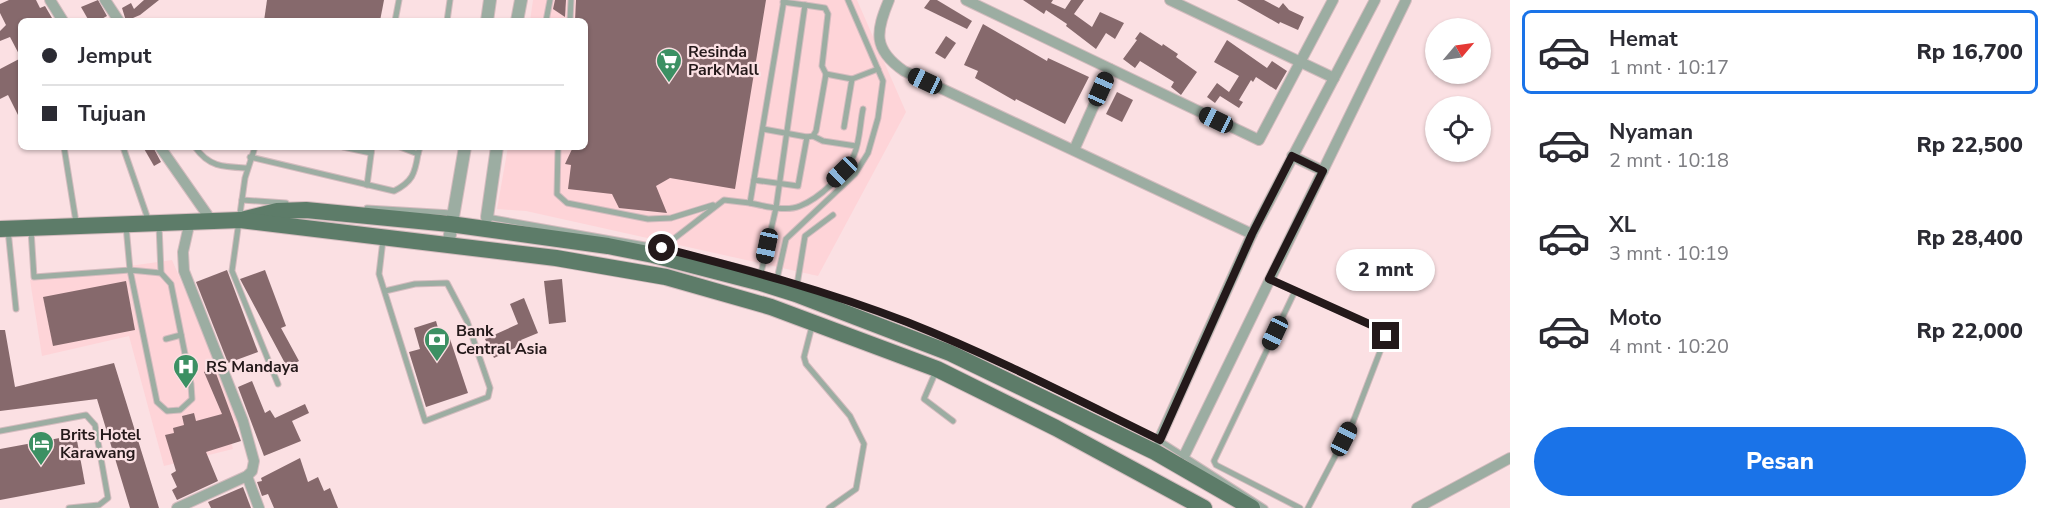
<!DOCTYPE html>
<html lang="id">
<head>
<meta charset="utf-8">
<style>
  :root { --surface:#fff; --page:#f7f7f7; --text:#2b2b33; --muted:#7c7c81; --line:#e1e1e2; --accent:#1a73e8 }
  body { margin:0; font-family:"Nunito Sans",sans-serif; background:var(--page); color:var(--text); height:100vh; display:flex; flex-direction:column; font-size:22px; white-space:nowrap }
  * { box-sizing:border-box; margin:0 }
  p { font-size:20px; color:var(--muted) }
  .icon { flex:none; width:33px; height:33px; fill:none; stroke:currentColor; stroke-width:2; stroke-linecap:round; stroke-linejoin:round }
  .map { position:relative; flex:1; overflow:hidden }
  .drawer { display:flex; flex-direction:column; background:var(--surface); width:540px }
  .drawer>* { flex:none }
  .top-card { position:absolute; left:18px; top:18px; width:570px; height:132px; border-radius:9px; box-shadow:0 2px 4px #0004; display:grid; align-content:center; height:132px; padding:0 24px; background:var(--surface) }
  .needle { width:39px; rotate:61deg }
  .controls { position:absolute; left:1425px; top:18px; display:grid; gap:12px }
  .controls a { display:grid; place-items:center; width:66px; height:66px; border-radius:50%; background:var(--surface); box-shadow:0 2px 4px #0004; font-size:30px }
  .end { position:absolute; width:27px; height:27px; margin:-14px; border:8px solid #24191a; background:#fff; box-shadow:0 0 0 3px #fff }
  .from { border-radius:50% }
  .bubble { position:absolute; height:42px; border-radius:21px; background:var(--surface); box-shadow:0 2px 4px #0004; font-size:20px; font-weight:800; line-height:42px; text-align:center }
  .car { position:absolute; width:18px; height:36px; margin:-18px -9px; border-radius:8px; box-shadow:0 0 4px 2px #0007; background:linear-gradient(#222 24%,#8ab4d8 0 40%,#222 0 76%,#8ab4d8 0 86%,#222 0) }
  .top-card b { display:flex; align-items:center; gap:21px; height:57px; font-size:22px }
  .top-card b+b { border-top:2px solid var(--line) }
  .top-card i { width:15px; height:15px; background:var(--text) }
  ul { padding:10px 0 0; list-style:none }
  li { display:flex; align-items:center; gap:18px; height:84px; margin:0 12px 9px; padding:0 12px; border:3px solid transparent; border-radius:9px }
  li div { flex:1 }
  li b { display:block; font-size:22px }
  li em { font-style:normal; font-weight:800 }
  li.on { border-color:var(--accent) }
  li>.icon { width:54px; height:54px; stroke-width:1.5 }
  .button { display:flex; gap:12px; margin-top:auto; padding:12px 24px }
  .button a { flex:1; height:69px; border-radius:36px; background:var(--accent); color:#fff; font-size:24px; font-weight:800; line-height:69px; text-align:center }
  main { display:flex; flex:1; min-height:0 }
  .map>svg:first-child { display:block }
</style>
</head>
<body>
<main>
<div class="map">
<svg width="1510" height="508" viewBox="0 0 1510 508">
  <rect width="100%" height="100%" fill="#fbe0e3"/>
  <g fill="#fed4d8">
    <path d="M 533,0 L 857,0 L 906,112 L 818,276 L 526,211 L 497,209 L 508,147 L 585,147 L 585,21 L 530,21 Z"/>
    <path d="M 172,260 L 243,424 L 229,433 L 233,449 L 164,466 L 129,336 L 42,356 L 30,280 Z"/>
  </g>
  <g fill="#86696c">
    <path d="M 9,0 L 36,0 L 40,8 L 45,6 L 52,18 L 46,21 L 21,21 L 21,121 L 8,95 L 0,99 L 0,69 L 21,58 L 10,37 L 0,41 L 0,31 L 6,25 L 0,13 L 0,4 Z"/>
    <path d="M 98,0 L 107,16 L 98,21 L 89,21 L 81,7 Z"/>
    <path d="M 144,0 L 159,0 L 140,15 L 126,21 L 122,8 L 131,3 L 134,9 Z"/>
    <path d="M 267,0 L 384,0 L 380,21 L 264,21 Z"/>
    <path d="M 555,0 L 566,0 L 565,17 L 553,9 Z"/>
    <path d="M 576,0 L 766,0 L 735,189 L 670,178 L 656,186 L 667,213 L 619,208 L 612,194 L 568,189 L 571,165 L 565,164 L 573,147 L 585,147 L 585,21 L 575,21 Z"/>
    <path d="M 930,0 L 937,0 L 972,21 L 967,29 L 924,8 Z"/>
    <path d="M 1023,0 L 1053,0 L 1051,3 L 1065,9 L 1071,0 L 1084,0 L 1074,14 L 1092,27 L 1100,12 L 1124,23 L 1115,39 L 1106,33 L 1096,49 L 1066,26 L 1067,24 L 1046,10 L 1044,14 Z"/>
    <path d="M 1237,0 L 1264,0 L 1279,8 L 1283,3 L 1289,10 L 1304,17 L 1298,30 L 1280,22 L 1279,24 Z"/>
    <path d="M 983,24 L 1047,61 L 1048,58 L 1089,77 L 1065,124 L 1016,99 L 1015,101 L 975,78 L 978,71 L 964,65 Z"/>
    <path d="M 1140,32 L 1162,46 L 1163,44 L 1178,54 L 1176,57 L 1197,72 L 1181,95 L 1171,87 L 1174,82 L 1140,61 L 1135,68 L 1123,59 L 1137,40 L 1135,39 Z"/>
    <path d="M 946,36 L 956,43 L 945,59 L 935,53 Z"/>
    <path d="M 1227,40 L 1267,68 L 1272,61 L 1287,71 L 1276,90 L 1256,77 L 1253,82 L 1251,80 L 1239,100 L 1243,102 L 1239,108 L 1220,96 L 1215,103 L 1207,97 L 1217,83 L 1229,92 L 1239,76 L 1214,62 Z"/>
    <path d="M 1117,92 L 1133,100 L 1122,122 L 1106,114 Z"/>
    <path d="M 143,147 L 153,147 L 161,162 L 154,166 Z"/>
    <path d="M 227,270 L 258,352 L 228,363 L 196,282 Z"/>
    <path d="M 265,270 L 286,326 L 281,328 L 299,361 L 287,367 L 240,279 Z"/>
    <path d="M 562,279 L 566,322 L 549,324 L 544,281 Z"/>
    <path d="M 126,281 L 135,330 L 53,346 L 43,297 Z"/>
    <path d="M 524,298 L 538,333 L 521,340 L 523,344 L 494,358 L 485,339 L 518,324 L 510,304 Z"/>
    <path d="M 436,321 L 442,342 L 450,339 L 468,393 L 426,407 L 409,352 L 420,349 L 414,328 Z"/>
    <path d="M 0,330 L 5,330 L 15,387 L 114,363 L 159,508 L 130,508 L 97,399 L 0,411 Z"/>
    <path d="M 214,368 L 241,441 L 206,452 L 218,481 L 177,500 L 172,490 L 177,487 L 171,474 L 176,471 L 165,435 L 174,433 L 173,428 L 184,425 L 182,416 L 194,413 L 196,421 L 222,414 L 204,372 Z"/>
    <path d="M 252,381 L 265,413 L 270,410 L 275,418 L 305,404 L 309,413 L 292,421 L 301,441 L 264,456 L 238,387 Z"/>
    <path d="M 76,435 L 85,484 L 0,500 L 0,449 Z"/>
    <path d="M 300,458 L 308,482 L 318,477 L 324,491 L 330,488 L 338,508 L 274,508 L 268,494 L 262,496 L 257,482 L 262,481 L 261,478 Z"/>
    <path d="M 243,487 L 251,508 L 211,508 L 208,502 Z"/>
  </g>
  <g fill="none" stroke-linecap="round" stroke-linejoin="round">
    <defs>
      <g id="service">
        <path d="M 395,21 L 399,0"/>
        <path d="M 447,21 L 450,0"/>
        <path d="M 546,21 L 550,0"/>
        <path d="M 570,21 L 571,0"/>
        <path d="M 826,74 L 852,79 L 844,127"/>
        <path d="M 852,79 L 878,69"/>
        <path d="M 763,129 L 807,137"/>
        <path d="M 813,136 L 823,141 L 856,146"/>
        <path d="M 64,147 L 76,222"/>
        <path d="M 123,147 L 149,222"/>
        <path d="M 195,147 C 209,167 223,167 247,168"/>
        <path d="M 255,147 L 245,178 L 232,271 L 278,384"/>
        <path d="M 343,147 L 371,153"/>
        <path d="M 400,147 L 418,154 L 420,147"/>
        <path d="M 558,147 L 557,194 L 567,203 L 648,219 L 671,218 L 713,205"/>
        <path d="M 250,157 L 394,191 C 412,182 415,174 418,154"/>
        <path d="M 754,180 L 798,186 L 807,137 L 813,136 L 816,131 L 826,74 L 822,66 L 828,14 L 825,8 L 805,5"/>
        <path d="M 367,185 L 372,147"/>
        <path d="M 242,200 L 286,203"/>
        <path d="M 750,203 C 764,206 786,212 800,206 C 820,198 845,174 854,155 C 860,141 860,123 863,109"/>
        <path d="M 367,208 L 452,213"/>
        <path d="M 487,217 L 662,248 L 761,273 L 906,322 L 1026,374 L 1159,440 L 1265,508"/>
        <path d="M 159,225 L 161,273"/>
        <path d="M 8,230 L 16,309"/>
        <path d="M 31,230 L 34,277 L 130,270 L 161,273 L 171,284 L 191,384 L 192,399 L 180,410 L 167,411 L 157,402 L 130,270 L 126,226"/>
        <path d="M 383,240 L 379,274 L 425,421 L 488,397 L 490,388 L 467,321 L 447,283 L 415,284 L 385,291"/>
        <path d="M 662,248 L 724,200 L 750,203 L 784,0"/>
        <path d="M 761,273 L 776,208 L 805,5 L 783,2"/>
        <path d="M 777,279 L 786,239 L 855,174 L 868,153 L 878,118 L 883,81 L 848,0"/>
        <path d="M 1270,280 L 1378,328 L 1386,336 L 1353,422 L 1308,508"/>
        <path d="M 797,285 L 805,236 L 833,215"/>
        <path d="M 1295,291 L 1214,461 L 1216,465 L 1300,508"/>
        <path d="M 812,326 L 804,357 L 806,364 L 850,416 L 864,444 L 856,489 L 829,508"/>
        <path d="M 166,339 L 181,335"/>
        <path d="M 936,371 L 924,399 L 953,421"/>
        <path d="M 0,431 L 86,415 L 95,425 L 108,498 L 99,505 L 69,508"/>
      </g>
      <g id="minor">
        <path d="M 50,0 L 63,21"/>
        <path d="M 105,0 L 119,21"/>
        <path d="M 889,0 C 876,31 872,49 904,71 L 1252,234"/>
        <path d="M 966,0 L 1259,140 L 1333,0"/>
        <path d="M 1170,0 L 1334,78"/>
        <path d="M 160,147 L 211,220"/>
        <path d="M 1074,150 L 1110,69"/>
        <path d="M 1292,156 L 1323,171"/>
        <path d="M 1159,440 L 1252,234 L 1375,0"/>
        <path d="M 1185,454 L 1406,0"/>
        <path d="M 247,476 L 259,508"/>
        <path d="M 177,508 L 247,476 L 252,471 L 254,461 L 243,421 L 184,271 L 183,252 L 190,221"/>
        <path d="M 1417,508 L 1510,458"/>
      </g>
      <g id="tertiary">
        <path d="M 487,21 L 490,0"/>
        <path d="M 517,21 L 521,0"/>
        <path d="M 487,217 L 497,147"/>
        <path d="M 448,246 L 465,147"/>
      </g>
      <g id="primary">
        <path d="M 245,219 L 277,211 L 306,210 L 450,224 L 608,246 L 653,255 L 761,283 L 796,294 L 950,353 L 1155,452 L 1252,508"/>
        <path d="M 0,229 L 240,220 L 556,258 L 666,277 L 771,307 L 937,369 L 1056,428 L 1204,508"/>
      </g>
    </defs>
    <use href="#service" stroke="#d4bcbf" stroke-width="7"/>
    <use href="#minor" stroke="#d4bcbf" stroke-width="12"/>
    <use href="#tertiary" stroke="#d4bcbf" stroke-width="14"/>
    <use href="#primary" stroke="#d4bcbf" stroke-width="18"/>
    <use href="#service" stroke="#9cada2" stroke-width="5"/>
    <use href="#minor" stroke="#9cada2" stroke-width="10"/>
    <use href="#tertiary" stroke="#9cada2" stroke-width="12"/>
    <use href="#primary" stroke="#5d7c69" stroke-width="16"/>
  </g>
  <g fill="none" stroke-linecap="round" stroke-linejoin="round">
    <path stroke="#24191a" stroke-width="8" d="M 662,248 C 745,269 827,291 907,322 C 993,356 1076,399 1160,440 L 1252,234 L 1292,156 L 1323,171 L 1269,279 L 1378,328 L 1386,336"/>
  </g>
  <defs>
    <symbol id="supermarket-pin" viewBox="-11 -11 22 30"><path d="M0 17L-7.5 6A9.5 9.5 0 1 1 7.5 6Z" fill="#3c9063" stroke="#fbe0e3"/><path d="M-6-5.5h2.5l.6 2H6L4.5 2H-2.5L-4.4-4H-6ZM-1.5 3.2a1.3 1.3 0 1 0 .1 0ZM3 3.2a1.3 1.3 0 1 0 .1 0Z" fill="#fff"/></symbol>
    <symbol id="bank-pin" viewBox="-11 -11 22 30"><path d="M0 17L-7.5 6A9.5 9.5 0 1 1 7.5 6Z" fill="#3c9063" stroke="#fbe0e3"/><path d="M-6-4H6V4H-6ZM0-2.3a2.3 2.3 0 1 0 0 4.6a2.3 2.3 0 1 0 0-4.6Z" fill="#fff"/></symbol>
    <symbol id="hospital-pin" viewBox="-11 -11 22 30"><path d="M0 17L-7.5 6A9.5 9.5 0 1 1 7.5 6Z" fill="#3c9063" stroke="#fbe0e3"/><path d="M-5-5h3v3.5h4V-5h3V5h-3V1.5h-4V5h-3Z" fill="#fff"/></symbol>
    <symbol id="hotel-pin" viewBox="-11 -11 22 30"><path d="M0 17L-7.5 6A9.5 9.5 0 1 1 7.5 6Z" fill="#3c9063" stroke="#fbe0e3"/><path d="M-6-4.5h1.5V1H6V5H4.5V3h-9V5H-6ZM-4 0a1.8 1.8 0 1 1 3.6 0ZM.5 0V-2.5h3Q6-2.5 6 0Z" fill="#fff"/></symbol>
  </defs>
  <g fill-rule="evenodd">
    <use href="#supermarket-pin" x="654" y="46" width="30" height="40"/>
    <use href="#bank-pin" x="422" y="325" width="30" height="40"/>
    <use href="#hospital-pin" x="171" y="352" width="30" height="40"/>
    <use href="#hotel-pin" x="26" y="429" width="30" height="40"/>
  </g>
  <g text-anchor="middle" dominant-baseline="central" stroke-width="4.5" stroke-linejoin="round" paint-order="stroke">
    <g font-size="16" font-weight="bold" fill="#24191a" stroke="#fbe0e3" text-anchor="start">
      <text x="688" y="52">Resinda<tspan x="688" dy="18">Park Mall</tspan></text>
      <text x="456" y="331">Bank<tspan x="456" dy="18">Central Asia</tspan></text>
      <text x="206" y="367">RS Mandaya</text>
      <text x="60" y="435">Brits Hotel<tspan x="60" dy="18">Karawang</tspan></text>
    </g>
  </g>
</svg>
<div class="controls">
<a><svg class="needle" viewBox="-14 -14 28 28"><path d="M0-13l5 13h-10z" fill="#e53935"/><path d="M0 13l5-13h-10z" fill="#7c7c81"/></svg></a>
<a><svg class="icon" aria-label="locate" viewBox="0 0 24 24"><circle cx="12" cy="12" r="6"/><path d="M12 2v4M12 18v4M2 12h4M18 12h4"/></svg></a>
</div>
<i class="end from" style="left:662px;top:248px"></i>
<i class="end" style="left:1386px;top:336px"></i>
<div class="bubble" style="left:1336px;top:249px;width:99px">2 mnt</div>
<i class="car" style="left:925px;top:81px;rotate:295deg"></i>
<i class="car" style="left:1101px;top:89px;rotate:24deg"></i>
<i class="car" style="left:1216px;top:120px;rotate:296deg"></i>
<i class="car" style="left:842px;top:172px;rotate:226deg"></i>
<i class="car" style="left:767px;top:246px;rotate:192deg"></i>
<i class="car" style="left:1275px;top:333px;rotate:205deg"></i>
<i class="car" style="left:1344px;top:439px;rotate:27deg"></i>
<div class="top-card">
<b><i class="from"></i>Jemput</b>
<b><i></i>Tujuan</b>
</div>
</div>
<section class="drawer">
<ul>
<li class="on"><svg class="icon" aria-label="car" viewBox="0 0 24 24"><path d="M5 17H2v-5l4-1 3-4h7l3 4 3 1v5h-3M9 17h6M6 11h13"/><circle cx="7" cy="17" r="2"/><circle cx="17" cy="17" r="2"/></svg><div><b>Hemat</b><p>1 mnt · 10:17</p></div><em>Rp 16,700</em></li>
<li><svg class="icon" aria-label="car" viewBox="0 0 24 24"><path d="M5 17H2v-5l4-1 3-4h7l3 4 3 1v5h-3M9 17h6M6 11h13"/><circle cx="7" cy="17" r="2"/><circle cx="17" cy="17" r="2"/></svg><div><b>Nyaman</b><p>2 mnt · 10:18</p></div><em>Rp 22,500</em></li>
<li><svg class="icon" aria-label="car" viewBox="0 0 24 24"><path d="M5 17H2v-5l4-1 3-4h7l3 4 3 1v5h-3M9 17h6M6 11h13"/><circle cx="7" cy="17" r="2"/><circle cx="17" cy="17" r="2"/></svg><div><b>XL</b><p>3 mnt · 10:19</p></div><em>Rp 28,400</em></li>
<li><svg class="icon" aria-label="car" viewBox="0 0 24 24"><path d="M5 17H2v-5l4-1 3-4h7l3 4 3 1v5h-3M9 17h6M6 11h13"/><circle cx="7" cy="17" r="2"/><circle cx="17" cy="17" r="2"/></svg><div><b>Moto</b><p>4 mnt · 10:20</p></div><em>Rp 22,000</em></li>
</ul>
<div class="button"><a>Pesan</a></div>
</section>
</main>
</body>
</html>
